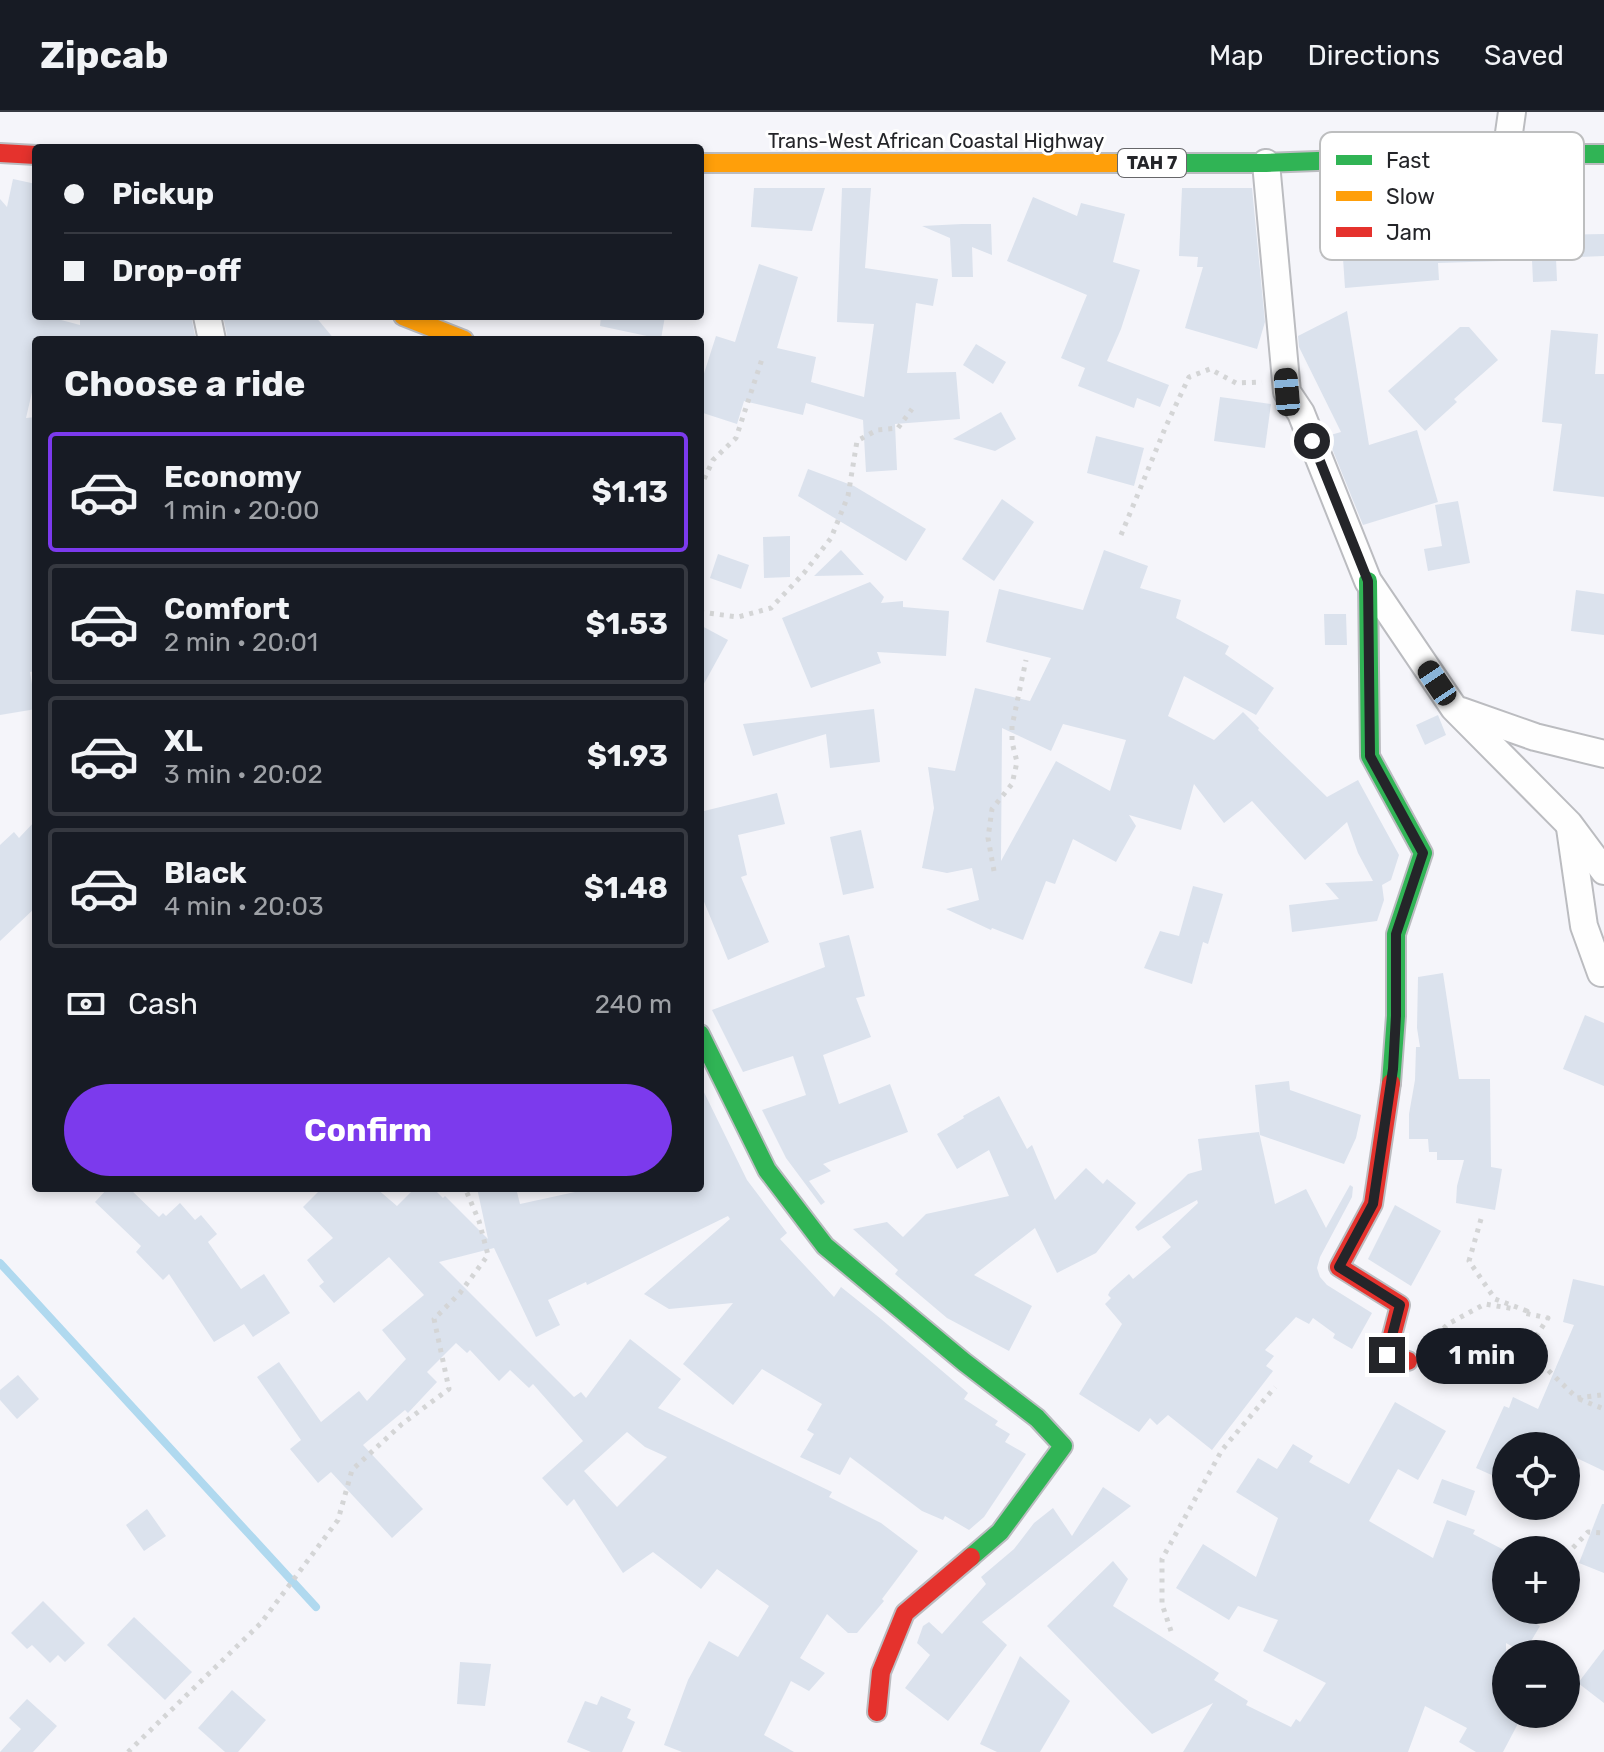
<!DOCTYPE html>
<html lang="en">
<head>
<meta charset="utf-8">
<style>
  :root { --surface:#171b24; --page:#20242c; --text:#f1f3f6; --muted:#9ea1a6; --line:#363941; --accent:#7c3aed }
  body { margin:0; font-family:Rubik,sans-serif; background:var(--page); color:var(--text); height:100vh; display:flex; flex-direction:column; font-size:30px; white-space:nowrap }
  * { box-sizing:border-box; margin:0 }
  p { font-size:26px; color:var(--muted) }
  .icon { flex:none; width:44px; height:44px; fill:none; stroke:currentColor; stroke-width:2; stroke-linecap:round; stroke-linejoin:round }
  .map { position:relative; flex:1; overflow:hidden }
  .sheet { position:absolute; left:32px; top:224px; width:672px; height:856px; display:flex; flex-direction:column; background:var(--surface); border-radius:8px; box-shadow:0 4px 12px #0003 }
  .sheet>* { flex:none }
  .hud { position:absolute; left:32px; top:32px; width:672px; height:176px; border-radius:8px; box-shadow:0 4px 12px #0003; display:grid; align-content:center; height:176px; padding:0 32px; background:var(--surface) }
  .buttons { position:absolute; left:1492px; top:1320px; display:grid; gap:16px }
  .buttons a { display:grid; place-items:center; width:88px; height:88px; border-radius:50%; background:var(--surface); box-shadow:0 4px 12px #0003; font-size:40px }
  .end { position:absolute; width:36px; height:36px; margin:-18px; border:10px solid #242529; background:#fff; box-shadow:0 0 0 4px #fff }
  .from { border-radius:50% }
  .bubble { position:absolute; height:56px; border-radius:28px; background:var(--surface); box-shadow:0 4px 12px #0003; font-size:26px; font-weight:700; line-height:56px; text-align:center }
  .car { position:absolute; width:24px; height:48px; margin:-24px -12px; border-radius:10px; box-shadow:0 0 6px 2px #0007; background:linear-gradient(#222 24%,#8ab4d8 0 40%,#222 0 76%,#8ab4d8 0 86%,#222 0) }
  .hud b { display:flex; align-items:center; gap:28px; height:76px; font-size:30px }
  .hud b+b { border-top:2px solid var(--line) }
  .hud i { width:20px; height:20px; background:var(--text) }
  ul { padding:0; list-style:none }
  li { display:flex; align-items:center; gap:24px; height:120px; margin:0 16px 12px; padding:0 16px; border:4px solid var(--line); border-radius:8px }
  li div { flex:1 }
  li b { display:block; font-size:30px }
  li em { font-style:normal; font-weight:700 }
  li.active { border-color:var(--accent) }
  li>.icon { width:72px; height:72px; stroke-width:1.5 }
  h2 { padding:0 32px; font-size:36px; line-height:96px }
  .pay { display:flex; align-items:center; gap:20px; height:88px; padding:0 32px; font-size:30px }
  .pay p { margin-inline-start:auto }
  .action { display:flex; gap:16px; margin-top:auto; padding:16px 32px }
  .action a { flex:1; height:92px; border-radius:48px; background:var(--accent); color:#fff; font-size:32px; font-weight:700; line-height:92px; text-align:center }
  header { display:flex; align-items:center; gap:48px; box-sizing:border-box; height:112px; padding:0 40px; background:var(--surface); border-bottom:2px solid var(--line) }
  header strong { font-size:38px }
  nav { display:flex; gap:44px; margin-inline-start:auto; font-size:28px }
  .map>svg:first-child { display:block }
</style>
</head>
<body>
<header>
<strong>Zipcab</strong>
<nav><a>Map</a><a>Directions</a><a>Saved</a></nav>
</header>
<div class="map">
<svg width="1604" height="1640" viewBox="0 0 1604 1640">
  <rect width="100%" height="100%" fill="#f5f5fa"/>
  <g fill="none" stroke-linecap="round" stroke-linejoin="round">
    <path stroke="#b0d9ef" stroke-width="8" d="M 0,1151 L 316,1495"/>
  </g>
  <g fill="#dbe2ed" fill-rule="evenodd">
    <path d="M 13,67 L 36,72 L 36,204 L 46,204 L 80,213 L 80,204 L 191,204 L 196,228 L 36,228 L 36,263 L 26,306 L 36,305 L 36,559 L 30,560 L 36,597 L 0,603 L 0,87 L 7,95 Z"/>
    <path d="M 754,76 L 825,76 L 812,119 L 751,115 Z"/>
    <path d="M 842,76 L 871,76 L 865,156 L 938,167 L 933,194 L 916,191 L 907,261 L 956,260 L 960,307 L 895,312 L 897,358 L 866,360 L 863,308 L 806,291 L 803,303 L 744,289 L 737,312 L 700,300 L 700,274 L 716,224 L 735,230 L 759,152 L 798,165 L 777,236 L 816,245 L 811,270 L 864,285 L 874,212 L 837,210 Z"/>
    <path d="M 1182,76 L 1252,76 L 1265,210 L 1257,237 L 1185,216 L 1203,155 L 1197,155 L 1198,145 L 1179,144 Z"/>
    <path d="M 1033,85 L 1077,104 L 1081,91 L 1125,102 L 1113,150 L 1140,158 L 1121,217 L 1107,249 L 1169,273 L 1160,295 L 1137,286 L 1134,296 L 1078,274 L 1085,256 L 1061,246 L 1087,183 L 1007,149 Z"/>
    <path d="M 1354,90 L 1378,93 L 1375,119 L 1422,115 L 1421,108 L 1443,107 L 1444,125 L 1604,122 L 1604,144 L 1556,146 L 1557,169 L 1533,170 L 1532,148 L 1438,151 L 1439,168 L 1345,176 L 1343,146 L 1347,145 Z"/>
    <path d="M 962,112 L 991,112 L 992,143 L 972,135 L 973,165 L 952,165 L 950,126 L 922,114 Z"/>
    <path d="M 1347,199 L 1369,333 L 1417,318 L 1438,390 L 1363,413 L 1327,324 L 1341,320 L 1299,235 L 1298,224 Z"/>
    <path d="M 223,204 L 315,204 L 335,228 L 228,228 Z"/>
    <path d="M 601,204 L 665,204 L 661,227 L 600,214 Z"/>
    <path d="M 1460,215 L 1469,215 L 1498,248 L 1454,287 L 1457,290 L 1425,319 L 1388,279 Z"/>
    <path d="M 1551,218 L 1598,222 L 1595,262 L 1604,262 L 1604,385 L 1553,379 L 1562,312 L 1542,310 Z"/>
    <path d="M 976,232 L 1006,250 L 993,272 L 963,253 Z"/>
    <path d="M 1220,285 L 1271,292 L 1265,336 L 1214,329 Z"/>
    <path d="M 1001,300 L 1016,327 L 995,339 L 953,327 Z"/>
    <path d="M 1096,324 L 1144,336 L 1134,374 L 1087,361 Z"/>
    <path d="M 808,357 L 854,374 L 926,417 L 906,449 L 798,384 Z"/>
    <path d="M 1002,387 L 1034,410 L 994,469 L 962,447 Z"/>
    <path d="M 1458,389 L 1470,451 L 1428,459 L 1424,437 L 1442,434 L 1435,393 Z"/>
    <path d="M 790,424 L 790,465 L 764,466 L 763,425 Z"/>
    <path d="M 841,438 L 864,463 L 814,464 Z"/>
    <path d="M 1104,438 L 1148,454 L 1140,476 L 1181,488 L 1176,506 L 1229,534 L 1225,542 L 1274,576 L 1256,603 L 1184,564 L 1168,604 L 1214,628 L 1243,600 L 1259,616 L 1258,618 L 1327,685 L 1358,668 L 1399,743 L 1391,768 L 1382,773 L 1384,788 L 1377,809 L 1292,820 L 1289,793 L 1339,787 L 1325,771 L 1373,769 L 1358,741 L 1347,710 L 1305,748 L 1252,689 L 1224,711 L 1194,672 L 1181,718 L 1129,703 L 1136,714 L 1116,750 L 1073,727 L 1055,772 L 1046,769 L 1023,828 L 992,816 L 991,818 L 946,797 L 979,788 L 972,756 L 947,761 L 922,756 L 934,696 L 928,655 L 955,659 L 975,576 L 1030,589 L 1051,546 L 986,530 L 999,477 L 1083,498 ZM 1063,612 L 1126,628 L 1110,679 L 1056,649 L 1001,749 L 1002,616 L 1051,639 Z"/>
    <path d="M 718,442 L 749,453 L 741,477 L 710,466 Z"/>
    <path d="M 870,470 L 884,485 L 881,491 L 903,489 L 903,495 L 949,499 L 946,544 L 877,540 L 881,551 L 811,576 L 782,506 Z"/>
    <path d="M 1576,478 L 1604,482 L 1604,523 L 1571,519 Z"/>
    <path d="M 1324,502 L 1346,502 L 1347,533 L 1325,533 Z"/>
    <path d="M 700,513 L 728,528 L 700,579 Z"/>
    <path d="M 874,597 L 880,650 L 830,656 L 826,622 L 753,644 L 743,612 Z"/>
    <path d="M 1438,603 L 1446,623 L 1425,633 L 1416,613 Z"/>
    <path d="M 777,681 L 785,712 L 738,723 L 747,763 L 741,765 L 769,830 L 728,848 L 700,780 L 700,700 Z"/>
    <path d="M 36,708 L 36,795 L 0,829 L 0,733 L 14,720 L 19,726 Z"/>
    <path d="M 861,718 L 874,776 L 843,783 L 830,725 Z"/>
    <path d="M 1193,774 L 1223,782 L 1208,832 L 1203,830 L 1192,872 L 1144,856 L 1160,819 L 1179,824 Z"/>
    <path d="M 849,823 L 865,884 L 856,886 L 871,925 L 823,943 L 839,992 L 890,972 L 908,1020 L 823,1052 L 831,1059 L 809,1069 L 825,1090 L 821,1093 L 786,1046 L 762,998 L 806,983 L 793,944 L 743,960 L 712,898 L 825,855 L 819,831 Z"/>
    <path d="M 1443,861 L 1459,967 L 1490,967 L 1491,1055 L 1502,1057 L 1495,1098 L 1456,1091 L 1457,1074 L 1464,1048 L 1437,1048 L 1437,1040 L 1429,1040 L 1428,1027 L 1409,1027 L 1409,1002 L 1415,968 L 1416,935 L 1420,935 L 1417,916 L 1418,865 Z"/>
    <path d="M 1585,903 L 1604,911 L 1604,974 L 1563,957 Z"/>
    <path d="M 1289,969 L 1290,978 L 1361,1003 L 1356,1026 L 1344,1052 L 1260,1023 L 1255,973 Z"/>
    <path d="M 700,972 L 747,1068 L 787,1121 L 780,1127 L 834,1185 L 841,1175 L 881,1207 L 968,1281 L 964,1287 L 998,1309 L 995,1313 L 1010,1322 L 1005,1330 L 1026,1342 L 984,1405 L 969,1418 L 945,1404 L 943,1408 L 922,1399 L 850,1345 L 840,1363 L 800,1345 L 814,1322 L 807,1318 L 822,1292 L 762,1257 L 733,1293 L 683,1252 L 733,1191 L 669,1197 L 644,1182 L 730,1107 L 728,1104 L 587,1173 L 586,1170 L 548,1188 L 560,1213 L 536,1225 L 494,1136 L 439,1150 L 574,1285 L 581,1280 L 586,1286 L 630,1227 L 681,1267 L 658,1296 L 832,1380 L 829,1385 L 881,1411 L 918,1439 L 882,1487 L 884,1489 L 857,1521 L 848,1521 L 827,1502 L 800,1546 L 825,1561 L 809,1579 L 791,1569 L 764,1623 L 794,1640 L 682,1640 L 664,1633 L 688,1568 L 709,1529 L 738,1545 L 769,1494 L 717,1457 L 701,1477 L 653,1440 L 623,1461 L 574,1387 L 567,1394 L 542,1366 L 583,1329 L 533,1272 L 529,1276 L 510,1258 L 499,1269 L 470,1238 L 467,1241 L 456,1231 L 427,1260 L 437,1270 L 408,1301 L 405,1298 L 363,1333 L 423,1397 L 392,1426 L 331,1360 L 318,1371 L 290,1337 L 301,1328 L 257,1265 L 279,1250 L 321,1310 L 359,1279 L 367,1289 L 406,1247 L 382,1218 L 424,1183 L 389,1145 L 334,1191 L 319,1174 L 324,1170 L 307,1148 L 333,1126 L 303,1095 L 322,1076 L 376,1076 L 397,1094 L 415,1076 L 433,1076 L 443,1086 L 445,1084 L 488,1127 L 477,1076 L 516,1076 L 520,1092 L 575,1080 L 573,1076 L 700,1076 ZM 627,1320 L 645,1335 L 667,1345 L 617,1395 L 584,1359 Z"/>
    <path d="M 999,984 L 1027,1037 L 1032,1033 L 1055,1088 L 1086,1056 L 1103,1072 L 1107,1067 L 1136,1091 L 1096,1141 L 1057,1161 L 1035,1116 L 974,1163 L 1032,1194 L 1009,1239 L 947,1206 L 895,1162 L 898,1158 L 853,1117 L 887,1110 L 903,1125 L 926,1102 L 1009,1084 L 989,1038 L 957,1057 L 937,1022 L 964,1006 L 963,1004 Z"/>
    <path d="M 1259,1020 L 1275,1092 L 1306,1077 L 1326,1116 L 1350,1073 L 1353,1075 L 1352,1085 L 1320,1145 L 1317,1156 L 1320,1165 L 1327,1173 L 1372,1201 L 1352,1237 L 1333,1226 L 1335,1222 L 1313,1206 L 1309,1212 L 1296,1205 L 1265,1238 L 1274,1244 L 1266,1254 L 1273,1259 L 1212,1338 L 1168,1303 L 1157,1313 L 1150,1306 L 1139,1320 L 1079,1282 L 1122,1212 L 1105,1192 L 1111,1186 L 1108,1183 L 1110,1179 L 1129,1162 L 1133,1167 L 1171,1135 L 1162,1125 L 1198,1091 L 1197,1088 L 1138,1119 L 1135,1115 L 1188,1062 L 1202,1058 L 1198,1027 Z"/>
    <path d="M 108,1076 L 129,1076 L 159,1105 L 163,1101 L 166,1104 L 180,1091 L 195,1108 L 201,1103 L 217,1122 L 208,1130 L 241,1177 L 264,1162 L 290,1201 L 253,1225 L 244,1212 L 214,1230 L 169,1162 L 163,1168 L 136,1140 L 141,1134 L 95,1090 Z"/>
    <path d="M 1395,1093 L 1441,1119 L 1411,1174 L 1368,1147 Z"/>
    <path d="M 1573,1167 L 1604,1174 L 1604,1359 L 1566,1341 L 1566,1334 L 1540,1334 L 1515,1324 L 1510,1334 L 1506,1334 L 1506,1343 L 1496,1365 L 1476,1356 L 1504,1294 L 1509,1296 L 1513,1285 L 1538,1297 L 1574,1213 L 1563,1210 Z"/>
    <path d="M 18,1263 L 39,1287 L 17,1307 L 0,1288 L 0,1278 Z"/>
    <path d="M 1395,1290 L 1446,1319 L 1418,1368 L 1398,1357 L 1369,1409 L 1433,1446 L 1447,1408 L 1475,1418 L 1473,1422 L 1506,1439 L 1506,1498 L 1512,1498 L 1540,1514 L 1524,1541 L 1506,1531 L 1506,1602 L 1523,1602 L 1503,1640 L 1476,1640 L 1459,1630 L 1467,1616 L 1425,1594 L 1408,1640 L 1183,1640 L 1213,1591 L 1152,1622 L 1047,1514 L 1113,1449 L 1128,1467 L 1113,1494 L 1219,1561 L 1214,1568 L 1248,1589 L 1246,1593 L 1291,1615 L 1296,1607 L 1300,1610 L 1326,1571 L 1263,1539 L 1278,1508 L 1238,1494 L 1229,1508 L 1176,1476 L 1203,1432 L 1256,1465 L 1278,1406 L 1236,1380 L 1258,1346 L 1277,1357 L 1293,1332 L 1313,1344 L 1309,1350 L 1349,1372 Z"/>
    <path d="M 1442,1367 L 1475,1379 L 1466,1404 L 1433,1391 Z"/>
    <path d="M 1103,1375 L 1131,1394 L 982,1510 L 1007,1533 L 948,1609 L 905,1576 L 930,1543 L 917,1531 L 923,1514 L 929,1510 L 942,1522 L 986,1472 L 981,1465 L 1014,1437 L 1034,1411 L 1053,1396 L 1072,1424 Z"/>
    <path d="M 1602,1392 L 1604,1392 L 1604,1461 L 1579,1451 Z"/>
    <path d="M 147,1397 L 166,1424 L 144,1439 L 126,1413 Z"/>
    <path d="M 43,1489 L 85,1531 L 65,1550 L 58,1543 L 50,1551 L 32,1533 L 27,1537 L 11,1521 Z"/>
    <path d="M 134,1505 L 192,1560 L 165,1588 L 107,1533 Z"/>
    <path d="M 1604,1537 L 1604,1591 L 1578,1571 Z"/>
    <path d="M 1020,1544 L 1070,1589 L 1040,1640 L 997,1640 L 980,1632 Z"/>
    <path d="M 460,1550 L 491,1552 L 485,1594 L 457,1592 Z"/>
    <path d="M 232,1578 L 266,1608 L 238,1640 L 225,1640 L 198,1616 Z"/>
    <path d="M 601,1584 L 631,1597 L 627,1606 L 635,1610 L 622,1640 L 591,1640 L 567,1630 L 585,1589 L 597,1593 Z"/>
    <path d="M 27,1587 L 57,1614 L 33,1640 L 0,1640 L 21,1617 L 9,1606 Z"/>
  </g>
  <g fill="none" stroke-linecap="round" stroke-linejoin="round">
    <defs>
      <g id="street">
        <path d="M 1506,42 L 1512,0"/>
        <path d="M 1266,51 L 1287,280 L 1301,301 L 1368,469 L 1454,596 L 1569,712 L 1604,759"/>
        <path d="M 207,204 L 212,228"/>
        <path d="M 1461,599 L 1535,625 L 1604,642"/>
        <path d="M 1570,716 L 1584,814 L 1601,861"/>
      </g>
      <g id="fast">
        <path d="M 1115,51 L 1266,51 L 1506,42 L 1604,42"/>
        <path d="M 1368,469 L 1370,644 L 1423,741 L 1396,822 L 1396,904 L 1391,971"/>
        <path d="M 700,922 L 767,1058 L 825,1134 L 964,1250 L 1037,1306 L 1063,1334 L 1000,1420 L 971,1445"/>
      </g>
      <g id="slow">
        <path d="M 700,51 L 1115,51"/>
        <path d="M 403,204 L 464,228"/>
      </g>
      <g id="jam">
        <path d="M 0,41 L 36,43"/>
        <path d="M 1391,971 L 1373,1092 L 1339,1155 L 1400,1193 L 1387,1243 L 1408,1249"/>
        <path d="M 877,1600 L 881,1560 L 905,1501 L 971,1445"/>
      </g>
    </defs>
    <use href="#street" stroke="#bbbcc0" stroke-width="30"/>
    <use href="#fast" stroke="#bbbcc0" stroke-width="22"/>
    <use href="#slow" stroke="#bbbcc0" stroke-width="22"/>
    <use href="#jam" stroke="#bbbcc0" stroke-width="22"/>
    <g stroke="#d4d5d6" stroke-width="5" stroke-dasharray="4 6" stroke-linecap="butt">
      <path d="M 700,376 L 713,348 L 736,326 L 762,247"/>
      <path d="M 1121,423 L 1166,314 L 1189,265 L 1210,257 L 1236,271 L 1262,270"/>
      <path d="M 700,500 L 738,505 L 771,496 L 804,461 L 831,426 L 848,384 L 857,329 L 877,318 L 898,316 L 912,297"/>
      <path d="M 994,759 L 988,726 L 992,697 L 1012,672 L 1017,650 L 1012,630 L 1012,614 L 1026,548"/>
      <path d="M 1481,1107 L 1469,1149 L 1495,1187 L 1527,1199 L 1524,1201 L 1548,1206 L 1527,1238 L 1577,1286 L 1601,1283"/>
      <path d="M 1429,1230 L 1448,1212 L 1485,1192 L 1515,1197"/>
      <path d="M 1579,1287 L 1604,1297"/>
      <path d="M 1566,1443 L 1588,1420 L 1604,1421"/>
      <path d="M 1171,1519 L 1162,1492 L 1162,1447 L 1222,1338 L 1275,1275"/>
      <path d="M 128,1640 L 261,1511 L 338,1408 L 352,1358 L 402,1312 L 449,1277 L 434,1207 L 460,1181 L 488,1143 L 479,1109 L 465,1076"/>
    </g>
    <use href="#street" stroke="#fefefe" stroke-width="26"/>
    <use href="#fast" stroke="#30b455" stroke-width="18"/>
    <use href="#slow" stroke="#ff9f0a" stroke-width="18"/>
    <use href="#jam" stroke="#e5322d" stroke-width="18"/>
  </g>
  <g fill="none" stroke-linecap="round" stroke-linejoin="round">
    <path stroke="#242529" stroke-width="10" d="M 1312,329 L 1368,469 L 1370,644 L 1423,741 L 1396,822 L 1396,904 L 1393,957 L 1373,1092 L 1339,1155 L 1400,1193 L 1387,1243"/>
  </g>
  <g text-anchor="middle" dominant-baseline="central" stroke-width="6" stroke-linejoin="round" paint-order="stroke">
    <rect fill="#fff" stroke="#666669" stroke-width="2" x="1118" y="37" width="68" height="28" rx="6"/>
    <g font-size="18" font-weight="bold" fill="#242529">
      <text x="1152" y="51">TAH 7</text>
    </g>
    <g font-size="20" fill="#242529" stroke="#fff">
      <text x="936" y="29">Trans-West African Coastal Highway</text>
    </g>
  </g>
  <rect x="1320" y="20" width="264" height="128" rx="12" fill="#fff" stroke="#bdbebf" stroke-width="2"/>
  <rect x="1336" y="43" width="36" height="10" fill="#30b455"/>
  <rect x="1336" y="79" width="36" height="10" fill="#ff9f0a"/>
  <rect x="1336" y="115" width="36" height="10" fill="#e5322d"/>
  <g font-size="22" fill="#242529">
    <text x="1386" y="56">Fast</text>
    <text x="1386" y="92">Slow</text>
    <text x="1386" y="128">Jam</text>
  </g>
</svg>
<div class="buttons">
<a><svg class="icon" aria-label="locate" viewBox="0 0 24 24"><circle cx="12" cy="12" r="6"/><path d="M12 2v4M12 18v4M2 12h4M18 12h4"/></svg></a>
<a>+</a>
<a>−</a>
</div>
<i class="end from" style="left:1312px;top:329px"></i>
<i class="end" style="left:1387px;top:1243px"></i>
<div class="bubble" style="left:1416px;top:1216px;width:132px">1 min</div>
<i class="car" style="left:1287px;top:280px;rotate:355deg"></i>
<i class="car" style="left:1437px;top:571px;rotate:326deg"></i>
<div class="hud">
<b><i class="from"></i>Pickup</b>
<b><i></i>Drop-off</b>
</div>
<section class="sheet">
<h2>Choose a ride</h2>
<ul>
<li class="active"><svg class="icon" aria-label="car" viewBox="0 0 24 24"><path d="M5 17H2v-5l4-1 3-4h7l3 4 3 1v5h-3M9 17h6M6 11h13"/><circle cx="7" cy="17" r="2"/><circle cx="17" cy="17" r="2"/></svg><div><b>Economy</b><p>1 min · 20:00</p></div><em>$1.13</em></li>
<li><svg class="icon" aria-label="car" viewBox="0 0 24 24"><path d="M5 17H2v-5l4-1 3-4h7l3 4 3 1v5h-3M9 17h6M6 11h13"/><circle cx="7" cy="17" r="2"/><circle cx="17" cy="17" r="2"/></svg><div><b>Comfort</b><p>2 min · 20:01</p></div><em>$1.53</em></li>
<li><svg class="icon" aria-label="car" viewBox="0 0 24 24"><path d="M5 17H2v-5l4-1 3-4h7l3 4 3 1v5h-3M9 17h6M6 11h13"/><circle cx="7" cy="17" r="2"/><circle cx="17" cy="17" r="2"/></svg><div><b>XL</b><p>3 min · 20:02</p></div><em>$1.93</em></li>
<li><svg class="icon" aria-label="car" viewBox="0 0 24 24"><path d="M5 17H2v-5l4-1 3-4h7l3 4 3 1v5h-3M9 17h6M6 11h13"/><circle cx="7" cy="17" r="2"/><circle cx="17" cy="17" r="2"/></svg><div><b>Black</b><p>4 min · 20:03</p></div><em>$1.48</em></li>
</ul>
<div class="pay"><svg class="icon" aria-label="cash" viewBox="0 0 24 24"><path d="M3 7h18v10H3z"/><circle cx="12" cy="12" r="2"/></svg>Cash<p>240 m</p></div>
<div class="action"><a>Confirm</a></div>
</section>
</div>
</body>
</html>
